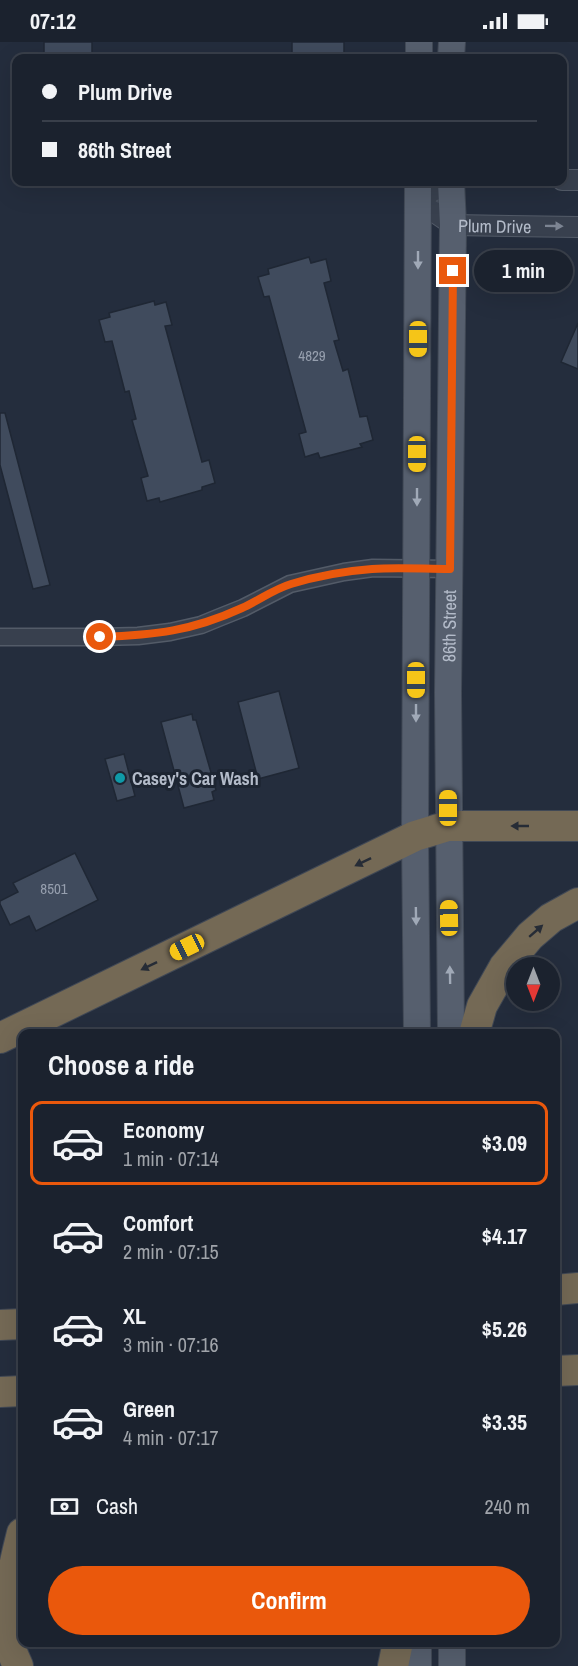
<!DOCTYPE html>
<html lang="en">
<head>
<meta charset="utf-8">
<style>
  :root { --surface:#1b222e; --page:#242a36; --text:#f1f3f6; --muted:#a0a4aa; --line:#393f4a; --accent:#ea580c }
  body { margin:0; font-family:"Archivo Narrow",sans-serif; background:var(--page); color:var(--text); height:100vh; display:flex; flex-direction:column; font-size:22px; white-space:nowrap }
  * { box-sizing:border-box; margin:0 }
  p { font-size:20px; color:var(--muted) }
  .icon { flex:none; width:33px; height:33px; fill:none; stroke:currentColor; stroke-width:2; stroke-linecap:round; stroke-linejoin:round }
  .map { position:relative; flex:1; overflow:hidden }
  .side { position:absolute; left:18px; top:987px; width:542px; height:618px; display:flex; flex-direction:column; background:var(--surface); border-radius:12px; box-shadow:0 6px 24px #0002,0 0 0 2px var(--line) }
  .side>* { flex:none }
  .hud { position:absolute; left:12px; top:12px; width:555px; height:132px; border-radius:12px; box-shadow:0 6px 24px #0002,0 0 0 2px var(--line); display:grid; align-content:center; height:132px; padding:0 30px; background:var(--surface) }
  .needle { width:39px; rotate:180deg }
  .fabs { position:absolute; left:506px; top:915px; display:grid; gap:12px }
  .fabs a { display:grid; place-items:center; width:54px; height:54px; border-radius:50%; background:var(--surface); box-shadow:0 6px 24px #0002,0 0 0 2px var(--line); font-size:30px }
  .end { position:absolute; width:27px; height:27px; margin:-14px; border:8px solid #ea580c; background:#fff; box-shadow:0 0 0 3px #fff }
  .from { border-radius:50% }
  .bubble { position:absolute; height:42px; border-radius:21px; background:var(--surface); box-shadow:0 6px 24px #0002,0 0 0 2px var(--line); font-size:20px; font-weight:700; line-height:42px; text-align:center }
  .car { position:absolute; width:18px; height:36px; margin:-18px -9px; border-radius:8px; box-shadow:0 0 4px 2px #0007; background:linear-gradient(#f5c518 24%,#345 0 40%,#f5c518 0 76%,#345 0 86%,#f5c518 0) }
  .hud b { display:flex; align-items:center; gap:21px; height:57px; font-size:22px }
  .hud b+b { border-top:2px solid var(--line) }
  .hud i { width:15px; height:15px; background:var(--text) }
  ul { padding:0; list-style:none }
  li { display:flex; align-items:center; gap:18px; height:84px; margin:0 12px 9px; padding:0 18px; border:3px solid transparent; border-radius:12px }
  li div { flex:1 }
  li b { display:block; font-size:22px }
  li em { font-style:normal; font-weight:700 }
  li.active { border-color:var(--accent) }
  li>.icon { width:54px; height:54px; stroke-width:1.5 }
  h2 { padding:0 30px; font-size:27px; line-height:72px }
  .pay { display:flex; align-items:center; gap:15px; height:66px; padding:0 30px; font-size:22px }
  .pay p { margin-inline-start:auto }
  .action { display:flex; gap:12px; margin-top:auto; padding:12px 30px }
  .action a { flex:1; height:69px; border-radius:36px; background:var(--accent); color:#fff; font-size:24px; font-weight:700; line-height:69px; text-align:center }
  .status { display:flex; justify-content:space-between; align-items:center; height:42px; padding:0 30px; background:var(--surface); direction:ltr }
  .status svg { height:16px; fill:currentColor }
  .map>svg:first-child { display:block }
</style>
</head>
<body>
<div class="status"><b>07:12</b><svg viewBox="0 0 49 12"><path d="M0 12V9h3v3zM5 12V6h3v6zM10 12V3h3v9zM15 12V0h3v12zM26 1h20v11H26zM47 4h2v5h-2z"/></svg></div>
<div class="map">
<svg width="578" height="1624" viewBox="0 0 578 1624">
  <rect width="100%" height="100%" fill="#242d3d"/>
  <g fill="#404b5d" stroke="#1f2734" stroke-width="1.5">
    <rect x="44" y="0" width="48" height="16"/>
    <rect x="292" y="0" width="52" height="16"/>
    <path d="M 309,215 L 311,221 L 326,217 L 331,239 L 324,241 L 339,298 L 334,299 L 343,329 L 348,327 L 360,375 L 367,374 L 373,398 L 360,402 L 362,405 L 320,416 L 318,411 L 305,415 L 299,392 L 306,390 L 269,254 L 264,255 L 258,235 L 269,232 L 268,227 Z"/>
    <path d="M 154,259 L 155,263 L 166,260 L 172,283 L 165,284 L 202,420 L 209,418 L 215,441 L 202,445 L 202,448 L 160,460 L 159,456 L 147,459 L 141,436 L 148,434 L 132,378 L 136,377 L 129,349 L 125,350 L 112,299 L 105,300 L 99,278 L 110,275 L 109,271 Z"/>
    <path d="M 578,281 L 578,327 L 561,320 Z"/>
    <path d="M 0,371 L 5,371 L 50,543 L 33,547 L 0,423 Z"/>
    <path d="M 279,649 L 299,726 L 258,737 L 238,660 Z"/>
    <path d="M 192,672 L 193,678 L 196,678 L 216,748 L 212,750 L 214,758 L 184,766 L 161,680 Z"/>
    <path d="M 124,712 L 135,754 L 117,759 L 105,717 Z"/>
    <path d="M 75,811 L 98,858 L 36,889 L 29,874 L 10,883 L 0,862 L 0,859 L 18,850 L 13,841 Z"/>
  </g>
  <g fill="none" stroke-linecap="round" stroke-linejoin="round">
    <defs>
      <path id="minor" d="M 0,595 L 100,595 L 138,594 L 170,590 L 201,583 L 218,576 L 243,566 L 290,542 L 344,530 L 373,526 L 449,527"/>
      <g id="tertiary">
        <path d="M 562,138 L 578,138"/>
        <path id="s1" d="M 446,140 L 418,159 L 453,183 L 578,185"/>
      </g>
      <g id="primary">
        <path d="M 419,16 L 419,0"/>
        <path d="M 451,16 L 452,0"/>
        <path d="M 417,992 L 415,794 L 418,140"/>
        <path id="s2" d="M 451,992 L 448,651 L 453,183 L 451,140"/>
        <path d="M 418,1624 L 418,1600"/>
        <path d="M 452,1624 L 452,1600"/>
      </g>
      <g id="motorway">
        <path d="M 474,992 L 482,964 L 504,925 L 530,894 L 551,876 L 578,861"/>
        <path d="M 0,996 L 415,794 L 448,784 L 578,784"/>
        <path d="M 555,1248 L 578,1246"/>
        <path d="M 0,1283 L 22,1282"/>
        <path d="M 555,1329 L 578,1328"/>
        <path d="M 0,1350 L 22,1349"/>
        <path d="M 18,1624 C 15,1617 11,1609 10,1602 C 3,1564 13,1527 22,1491"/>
        <path d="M 393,1624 L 398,1600"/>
      </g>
    </defs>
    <use href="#minor" stroke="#535b68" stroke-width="19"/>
    <use href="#tertiary" stroke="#535b68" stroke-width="22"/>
    <use href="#primary" stroke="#414956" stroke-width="28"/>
    <use href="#motorway" stroke="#404855" stroke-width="32"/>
    <use href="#minor" stroke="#38404e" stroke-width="16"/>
    <use href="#tertiary" stroke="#38404e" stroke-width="20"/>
    <use href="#primary" stroke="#565f6e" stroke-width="26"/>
    <use href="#motorway" stroke="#746955" stroke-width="30"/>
  </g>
  <defs><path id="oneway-solid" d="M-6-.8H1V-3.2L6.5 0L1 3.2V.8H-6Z" transform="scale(1.5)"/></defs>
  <use fill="#7c8492" href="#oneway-solid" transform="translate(554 184) rotate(1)"/>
  <g fill="#a0a9b7">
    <use href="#oneway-solid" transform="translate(418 218) rotate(90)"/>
    <use href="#oneway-solid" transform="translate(417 455) rotate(90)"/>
    <use href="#oneway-solid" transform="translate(416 671) rotate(90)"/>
    <use href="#oneway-solid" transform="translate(416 874) rotate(89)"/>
    <use href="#oneway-solid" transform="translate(450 933) rotate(-91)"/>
  </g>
  <g fill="#262c36">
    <use href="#oneway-solid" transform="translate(520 784) rotate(180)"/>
    <use href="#oneway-solid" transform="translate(363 820) rotate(154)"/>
    <use href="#oneway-solid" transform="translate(536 889) rotate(-41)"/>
    <use href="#oneway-solid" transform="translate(149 924) rotate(154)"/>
  </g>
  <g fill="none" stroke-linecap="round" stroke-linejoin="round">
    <path stroke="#ea580c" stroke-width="8" d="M 100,595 C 155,593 192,589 242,566 C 258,559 274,547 291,542 C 317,534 345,529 372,527 C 397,525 424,527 450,527 L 453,229"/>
  </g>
  <circle fill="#0f9aa8" stroke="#1d2532" stroke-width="2" cx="120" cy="736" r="6"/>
  <g text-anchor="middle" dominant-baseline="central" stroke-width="6" stroke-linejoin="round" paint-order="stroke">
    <g font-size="15" fill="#969fae">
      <text x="312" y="313">4829</text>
      <text x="54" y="846">8501</text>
    </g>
    <g font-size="18" fill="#b3bbc9" stroke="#1d2532">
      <text stroke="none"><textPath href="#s1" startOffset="118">Plum Drive</textPath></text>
      <text stroke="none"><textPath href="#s2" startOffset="408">86th Street</textPath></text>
    </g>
    <g font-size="18" font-weight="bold" fill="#b3bbc9" stroke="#1d2532" text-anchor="start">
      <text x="132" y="736">Casey's Car Wash</text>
    </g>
  </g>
</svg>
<div class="fabs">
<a><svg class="needle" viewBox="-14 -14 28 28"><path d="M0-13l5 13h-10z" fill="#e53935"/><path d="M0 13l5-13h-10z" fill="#a0a4aa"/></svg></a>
</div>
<i class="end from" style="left:100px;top:595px"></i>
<i class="end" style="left:453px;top:229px"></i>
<div class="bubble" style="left:474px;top:208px;width:99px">1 min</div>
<i class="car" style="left:418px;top:297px;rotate:180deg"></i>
<i class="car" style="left:417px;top:412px;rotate:180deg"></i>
<i class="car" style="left:416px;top:638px;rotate:180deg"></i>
<i class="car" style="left:448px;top:766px;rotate:0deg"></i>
<i class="car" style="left:449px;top:876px;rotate:359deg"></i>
<i class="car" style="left:187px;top:905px;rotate:244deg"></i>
<div class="hud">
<b><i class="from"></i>Plum Drive</b>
<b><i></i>86th Street</b>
</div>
<section class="side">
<h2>Choose a ride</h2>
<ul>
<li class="active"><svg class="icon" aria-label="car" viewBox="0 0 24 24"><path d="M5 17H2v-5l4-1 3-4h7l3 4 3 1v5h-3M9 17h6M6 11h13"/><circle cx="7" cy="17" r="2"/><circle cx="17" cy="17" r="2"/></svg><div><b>Economy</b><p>1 min · 07:14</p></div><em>$3.09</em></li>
<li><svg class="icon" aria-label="car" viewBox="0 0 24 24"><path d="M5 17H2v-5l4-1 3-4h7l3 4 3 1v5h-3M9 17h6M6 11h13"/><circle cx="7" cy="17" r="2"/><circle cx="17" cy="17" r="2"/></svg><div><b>Comfort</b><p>2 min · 07:15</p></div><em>$4.17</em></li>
<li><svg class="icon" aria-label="car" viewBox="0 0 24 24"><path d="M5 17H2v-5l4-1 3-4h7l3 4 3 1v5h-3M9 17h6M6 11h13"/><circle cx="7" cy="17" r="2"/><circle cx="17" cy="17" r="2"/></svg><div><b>XL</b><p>3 min · 07:16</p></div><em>$5.26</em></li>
<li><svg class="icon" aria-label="car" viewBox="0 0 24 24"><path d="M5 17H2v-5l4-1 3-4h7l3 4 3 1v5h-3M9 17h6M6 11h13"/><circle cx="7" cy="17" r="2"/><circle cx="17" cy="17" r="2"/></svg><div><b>Green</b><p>4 min · 07:17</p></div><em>$3.35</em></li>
</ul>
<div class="pay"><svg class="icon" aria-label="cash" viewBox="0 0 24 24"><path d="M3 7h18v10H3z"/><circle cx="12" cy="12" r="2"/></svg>Cash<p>240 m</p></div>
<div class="action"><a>Confirm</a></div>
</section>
</div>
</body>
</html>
